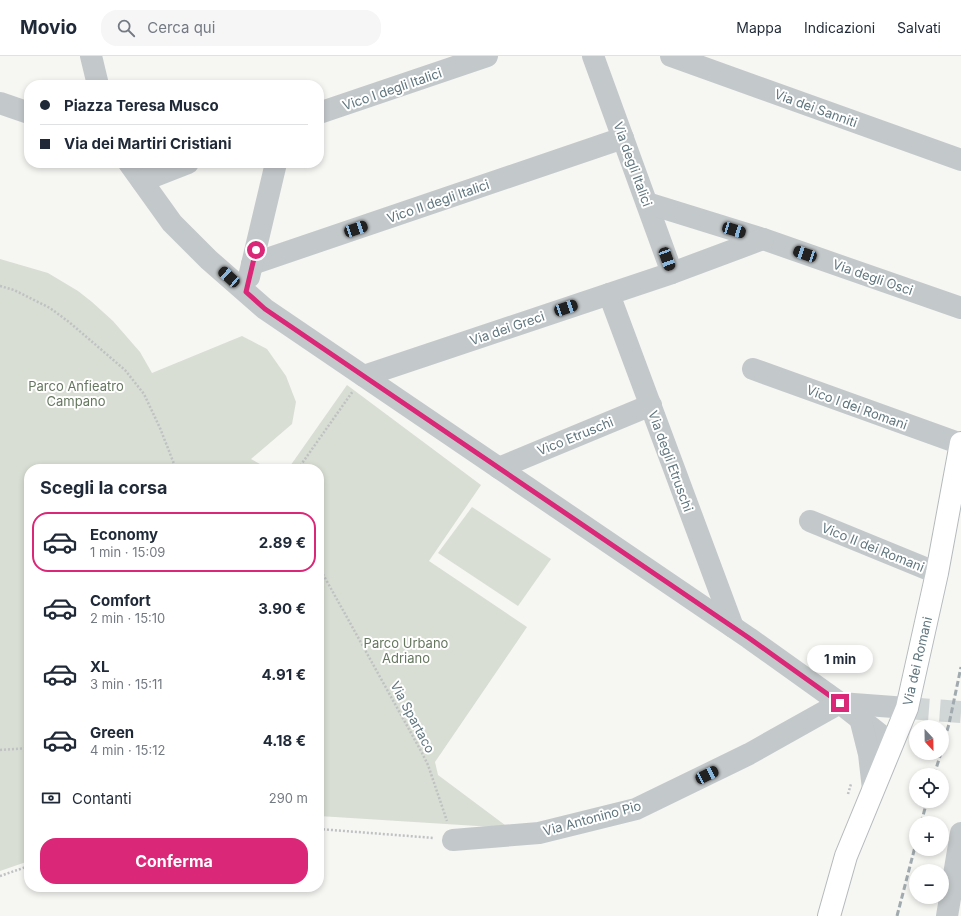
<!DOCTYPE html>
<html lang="it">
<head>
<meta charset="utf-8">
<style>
  :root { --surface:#fff; --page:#f6f6f7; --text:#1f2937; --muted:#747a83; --line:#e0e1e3; --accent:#db2777 }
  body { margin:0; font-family:Inter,sans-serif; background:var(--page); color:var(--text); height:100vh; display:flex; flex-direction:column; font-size:15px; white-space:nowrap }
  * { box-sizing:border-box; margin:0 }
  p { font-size:13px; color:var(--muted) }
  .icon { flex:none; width:22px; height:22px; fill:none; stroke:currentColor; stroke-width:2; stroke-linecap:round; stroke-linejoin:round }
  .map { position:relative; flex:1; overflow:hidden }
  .drawer { position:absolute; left:24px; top:408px; width:300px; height:428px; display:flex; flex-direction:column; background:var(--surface); border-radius:16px; box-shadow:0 2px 6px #0003 }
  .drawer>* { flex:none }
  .banner { position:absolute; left:24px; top:24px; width:300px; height:88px; border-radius:16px; box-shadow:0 2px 6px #0003; display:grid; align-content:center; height:88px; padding:0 16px; background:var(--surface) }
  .needle { width:26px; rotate:158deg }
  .fabs { position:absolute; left:909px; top:664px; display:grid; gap:8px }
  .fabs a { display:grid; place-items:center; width:40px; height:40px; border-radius:50%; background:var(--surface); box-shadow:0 2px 6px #0003; font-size:20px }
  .end { position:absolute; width:18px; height:18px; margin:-9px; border:5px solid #db2777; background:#fff; box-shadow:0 0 0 2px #fff }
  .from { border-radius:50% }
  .bubble { position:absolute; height:28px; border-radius:14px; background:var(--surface); box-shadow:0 2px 6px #0003; font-size:13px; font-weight:700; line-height:28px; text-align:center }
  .car { position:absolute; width:12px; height:24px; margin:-12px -6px; border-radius:5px; box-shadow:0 0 3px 1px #0007; background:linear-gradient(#222 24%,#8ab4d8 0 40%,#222 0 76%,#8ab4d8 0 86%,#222 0) }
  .banner b { display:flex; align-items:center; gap:14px; height:38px; font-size:15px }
  .banner b+b { border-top:1px solid var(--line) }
  .banner i { width:10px; height:10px; background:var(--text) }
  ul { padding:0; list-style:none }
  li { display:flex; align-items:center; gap:12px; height:60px; margin:0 8px 6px; padding:0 8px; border:2px solid transparent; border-radius:16px }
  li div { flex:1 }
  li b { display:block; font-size:15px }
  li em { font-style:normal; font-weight:700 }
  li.active { border-color:var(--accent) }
  li>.icon { width:36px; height:36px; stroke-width:1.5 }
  h2 { padding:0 16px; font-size:18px; line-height:48px }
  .pay { display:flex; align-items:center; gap:10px; height:44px; padding:0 16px; font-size:15px }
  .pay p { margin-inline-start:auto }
  .primary-button { display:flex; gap:8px; margin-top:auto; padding:8px 16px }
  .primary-button a { flex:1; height:46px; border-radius:16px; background:var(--accent); color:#fff; font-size:16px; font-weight:700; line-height:46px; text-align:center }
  header { display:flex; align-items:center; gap:24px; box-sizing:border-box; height:56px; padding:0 20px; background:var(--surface); border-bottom:1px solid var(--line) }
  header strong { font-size:19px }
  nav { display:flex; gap:22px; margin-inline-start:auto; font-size:14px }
  .search { width:280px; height:36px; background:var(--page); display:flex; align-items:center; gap:10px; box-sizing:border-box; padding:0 14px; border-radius:16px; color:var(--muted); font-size:15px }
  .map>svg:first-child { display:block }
</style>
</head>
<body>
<header>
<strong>Movio</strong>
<div class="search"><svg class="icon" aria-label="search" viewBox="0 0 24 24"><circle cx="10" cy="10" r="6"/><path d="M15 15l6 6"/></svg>Cerca qui</div>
<nav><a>Mappa</a><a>Indicazioni</a><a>Salvati</a></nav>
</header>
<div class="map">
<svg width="961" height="860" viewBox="0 0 961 860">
  <rect width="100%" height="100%" fill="#f6f6f3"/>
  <g fill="#d8ded3">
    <path d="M 0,203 L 48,217 L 78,235 L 92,246 L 113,265 L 140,296 L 152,317 L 242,280 L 267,293 L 286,320 L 296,346 L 292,368 L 251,403 L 269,413 L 29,413 L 29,805 L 0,815 Z"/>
    <path d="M 347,329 L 481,429 L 429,505 L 527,571 L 435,706 L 438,719 L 509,772 L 319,760 L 319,413 L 288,413 Z"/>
    <path d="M 472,451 L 551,503 L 518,550 L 438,497 Z"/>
  </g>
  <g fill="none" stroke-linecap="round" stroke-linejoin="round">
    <path stroke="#d0d6d6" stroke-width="22" stroke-dasharray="22 11" stroke-linecap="butt" d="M 907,652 L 961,656"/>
    <defs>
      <path id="major" d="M 829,860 L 846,800 L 907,652 L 937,517 L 961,387"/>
    </defs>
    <use href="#major" stroke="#b4babc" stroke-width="24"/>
    <g stroke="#bfc1c3" stroke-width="2.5" stroke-dasharray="2 2" stroke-linecap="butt">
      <path d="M 0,230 L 14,234 L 50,252 L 69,266 L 125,314 L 144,338 L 160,372 L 176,413"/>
      <path d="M 298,413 L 353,335"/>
      <path d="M 319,511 L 421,695 L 428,709 L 447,765"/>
      <path d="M 0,694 L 29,692"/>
      <path d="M 848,738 L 851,728"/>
      <path d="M 319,773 L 434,782"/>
      <path d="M 0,820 L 29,810"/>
    </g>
    <g stroke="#c3c8ca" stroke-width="22">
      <path d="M 91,0 L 98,29"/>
      <path d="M 593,0 L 672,217"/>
      <path d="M 671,0 L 961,104"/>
      <path d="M 0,47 L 29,57"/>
      <path d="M 319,57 L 487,0"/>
      <path d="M 129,107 L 172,167 L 209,204 L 265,253 L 749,582 L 840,647 L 892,688"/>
      <path d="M 142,125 L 188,107"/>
      <path d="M 647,147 L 763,183 L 961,252"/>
      <path d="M 252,208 L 623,82"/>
      <path d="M 249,221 L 276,107"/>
      <path d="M 609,238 L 733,571"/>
      <path d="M 753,313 L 961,388"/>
      <path d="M 364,320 L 672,217 L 763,183"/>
      <path d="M 499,412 L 651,349"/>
      <path d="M 810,465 L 937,517"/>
      <path d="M 840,647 L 907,652"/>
      <path d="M 860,662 L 869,698 L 873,733"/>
      <path d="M 453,784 L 539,777 L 636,753 L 749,698 L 840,647"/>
      <path d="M 947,860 L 961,777"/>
    </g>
    <use href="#major" stroke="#fff" stroke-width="22"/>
    <g stroke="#a1aaae" stroke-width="3" stroke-dasharray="6 3" stroke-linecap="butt">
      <path d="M 942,692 L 949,668 L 961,611"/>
      <path d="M 934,719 L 941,697"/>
      <path d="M 921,767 L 927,745"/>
      <path d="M 897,860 L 916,787"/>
    </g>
  </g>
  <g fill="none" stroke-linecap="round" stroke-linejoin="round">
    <path stroke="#db2777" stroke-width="5" d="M 256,194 L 246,236 L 265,253 L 749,582 L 840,647"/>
  </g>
  <g text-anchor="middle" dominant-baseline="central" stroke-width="4" stroke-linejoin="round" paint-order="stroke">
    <g font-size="13" fill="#60767f" stroke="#fff">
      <text transform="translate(392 33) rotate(-19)">Vico I degli Italici</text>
      <text transform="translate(816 52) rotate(20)">Via dei Sanniti</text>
      <text transform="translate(633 108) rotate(70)">Via degli Italici</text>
      <text transform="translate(438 145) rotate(-19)">Vico II degli Italici</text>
      <text transform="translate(873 221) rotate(19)">Via degli Osci</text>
      <text transform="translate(507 272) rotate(-19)">Via dei Greci</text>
      <text transform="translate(857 351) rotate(20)">Vico I dei Romani</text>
      <text transform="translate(575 380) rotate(-22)">Vico Etruschi</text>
      <text transform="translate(671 405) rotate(70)">Via degli Etruschi</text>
      <text transform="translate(873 491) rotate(22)">Vico II dei Romani</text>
      <text transform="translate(917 605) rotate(-77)">Via dei Romani</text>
      <text transform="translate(413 661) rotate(62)">Via Spartaco</text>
      <text transform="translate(592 762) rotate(-15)">Via Antonino Pio</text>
    </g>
    <g font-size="13" fill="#66775f" stroke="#fff">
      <text x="76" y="330">Parco Anfieatro<tspan x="76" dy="15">Campano</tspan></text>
      <text x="406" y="587">Parco Urbano<tspan x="406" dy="15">Adriano</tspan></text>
    </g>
  </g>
</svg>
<div class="fabs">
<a><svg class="needle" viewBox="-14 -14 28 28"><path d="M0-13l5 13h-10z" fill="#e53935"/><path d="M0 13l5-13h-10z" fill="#747a83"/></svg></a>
<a><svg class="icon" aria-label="locate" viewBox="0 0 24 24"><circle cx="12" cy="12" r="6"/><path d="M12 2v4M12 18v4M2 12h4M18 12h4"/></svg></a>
<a>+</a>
<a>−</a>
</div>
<i class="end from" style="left:256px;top:194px"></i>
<i class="end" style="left:840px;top:647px"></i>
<div class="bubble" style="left:807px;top:589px;width:66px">1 min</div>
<i class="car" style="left:356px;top:173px;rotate:71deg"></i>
<i class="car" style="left:734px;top:174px;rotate:107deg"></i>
<i class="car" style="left:805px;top:198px;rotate:289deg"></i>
<i class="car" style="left:667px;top:203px;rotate:160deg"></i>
<i class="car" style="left:229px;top:221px;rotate:312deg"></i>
<i class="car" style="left:566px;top:252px;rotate:71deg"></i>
<i class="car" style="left:707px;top:719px;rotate:64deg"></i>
<div class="banner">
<b><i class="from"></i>Piazza Teresa Musco</b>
<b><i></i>Via dei Martiri Cristiani</b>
</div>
<section class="drawer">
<h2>Scegli la corsa</h2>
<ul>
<li class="active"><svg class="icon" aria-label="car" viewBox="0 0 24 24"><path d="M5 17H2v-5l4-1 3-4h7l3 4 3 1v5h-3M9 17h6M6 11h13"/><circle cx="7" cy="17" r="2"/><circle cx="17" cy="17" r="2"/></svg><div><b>Economy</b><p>1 min · 15:09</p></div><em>2.89 €</em></li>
<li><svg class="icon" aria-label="car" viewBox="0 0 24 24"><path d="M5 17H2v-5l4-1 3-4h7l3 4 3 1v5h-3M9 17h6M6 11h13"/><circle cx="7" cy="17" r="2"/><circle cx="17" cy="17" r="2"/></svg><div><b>Comfort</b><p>2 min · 15:10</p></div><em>3.90 €</em></li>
<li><svg class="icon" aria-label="car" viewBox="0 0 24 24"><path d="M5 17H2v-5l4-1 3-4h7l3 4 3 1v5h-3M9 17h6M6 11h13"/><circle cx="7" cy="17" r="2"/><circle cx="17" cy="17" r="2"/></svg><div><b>XL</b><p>3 min · 15:11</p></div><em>4.91 €</em></li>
<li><svg class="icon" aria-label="car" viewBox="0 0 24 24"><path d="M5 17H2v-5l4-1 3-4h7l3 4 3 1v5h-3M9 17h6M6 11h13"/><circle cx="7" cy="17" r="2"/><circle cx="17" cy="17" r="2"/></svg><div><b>Green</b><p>4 min · 15:12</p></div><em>4.18 €</em></li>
</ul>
<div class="pay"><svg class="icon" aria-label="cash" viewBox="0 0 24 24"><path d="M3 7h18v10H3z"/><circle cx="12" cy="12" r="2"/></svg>Contanti<p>290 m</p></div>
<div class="primary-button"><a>Conferma</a></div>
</section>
</div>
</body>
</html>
